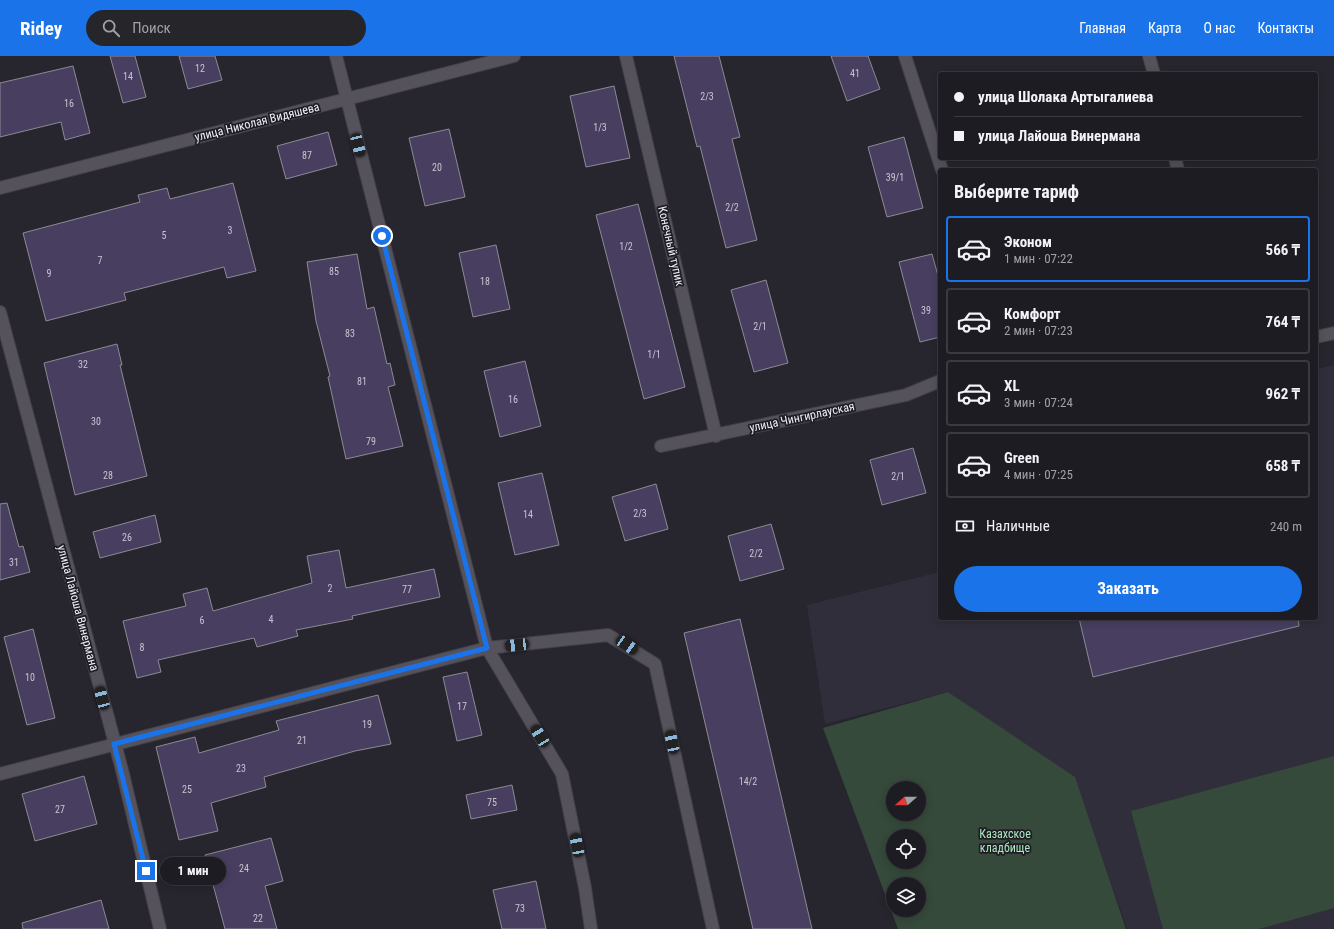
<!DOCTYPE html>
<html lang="ru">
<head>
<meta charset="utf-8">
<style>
  :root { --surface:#1d1c22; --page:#25252a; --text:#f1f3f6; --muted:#a0a1a5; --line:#3b3a40; --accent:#1a73e8 }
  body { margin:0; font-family:"Roboto Condensed",sans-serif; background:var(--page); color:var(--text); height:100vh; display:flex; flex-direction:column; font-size:15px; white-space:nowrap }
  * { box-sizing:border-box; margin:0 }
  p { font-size:13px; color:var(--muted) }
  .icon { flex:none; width:22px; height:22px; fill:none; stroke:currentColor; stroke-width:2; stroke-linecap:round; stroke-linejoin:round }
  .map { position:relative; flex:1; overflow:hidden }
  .drawer { position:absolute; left:938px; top:112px; width:380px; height:452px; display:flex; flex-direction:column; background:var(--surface); border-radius:4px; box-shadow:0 2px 10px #0003,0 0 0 1px var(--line) }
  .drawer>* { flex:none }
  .hud { position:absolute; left:938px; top:16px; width:380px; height:88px; border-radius:4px; box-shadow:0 2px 10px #0003,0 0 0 1px var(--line); display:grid; align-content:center; height:88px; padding:0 16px; background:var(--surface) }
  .needle { width:26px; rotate:249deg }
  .tools { position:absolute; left:886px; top:725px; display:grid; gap:8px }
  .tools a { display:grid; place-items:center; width:40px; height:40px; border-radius:50%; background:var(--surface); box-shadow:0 2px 10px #0003,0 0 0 1px var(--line); font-size:20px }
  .end { position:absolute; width:18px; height:18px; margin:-9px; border:5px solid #1a73e8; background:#fff; box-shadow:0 0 0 2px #fff }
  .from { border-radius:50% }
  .bubble { position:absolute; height:28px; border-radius:14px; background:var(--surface); box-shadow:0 2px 10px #0003,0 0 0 1px var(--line); font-size:13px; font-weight:700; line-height:28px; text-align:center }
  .car { position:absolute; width:12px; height:24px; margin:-12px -6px; border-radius:5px; box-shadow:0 0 3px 1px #0007; background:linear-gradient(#222 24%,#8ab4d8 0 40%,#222 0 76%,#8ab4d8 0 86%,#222 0) }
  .hud b { display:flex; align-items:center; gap:14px; height:38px; font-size:15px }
  .hud b+b { border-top:1px solid var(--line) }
  .hud i { width:10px; height:10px; background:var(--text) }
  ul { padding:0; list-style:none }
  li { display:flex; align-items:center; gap:12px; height:66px; margin:0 8px 6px; padding:0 8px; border:2px solid var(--line); border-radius:4px }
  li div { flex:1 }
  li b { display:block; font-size:15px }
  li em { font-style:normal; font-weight:700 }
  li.selected { border-color:var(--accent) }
  li>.icon { width:36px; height:36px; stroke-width:1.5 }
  h2 { padding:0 16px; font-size:18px; line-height:48px }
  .pay { display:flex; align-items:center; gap:10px; height:44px; padding:0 16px; font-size:15px }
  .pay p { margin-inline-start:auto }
  .action { display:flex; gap:8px; margin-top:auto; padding:8px 16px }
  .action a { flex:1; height:46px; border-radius:24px; background:var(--accent); color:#fff; font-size:16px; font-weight:700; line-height:46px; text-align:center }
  header { display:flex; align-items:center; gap:24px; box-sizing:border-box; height:56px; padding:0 20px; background:var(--accent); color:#fff }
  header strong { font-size:19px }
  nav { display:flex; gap:22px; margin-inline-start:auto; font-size:14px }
  .search { width:280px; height:36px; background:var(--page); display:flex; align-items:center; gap:10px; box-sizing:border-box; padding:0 14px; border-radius:22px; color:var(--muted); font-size:15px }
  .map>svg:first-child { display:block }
</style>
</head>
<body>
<header>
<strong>Ridey</strong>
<div class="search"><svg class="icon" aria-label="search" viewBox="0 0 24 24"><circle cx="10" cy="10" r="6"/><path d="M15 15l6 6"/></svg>Поиск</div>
<nav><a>Главная</a><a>Карта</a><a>О нас</a><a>Контакты</a></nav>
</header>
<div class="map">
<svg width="1334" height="873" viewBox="0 0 1334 873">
  <rect width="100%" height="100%" fill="#27252e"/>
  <path fill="#312e3c" d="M 1334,309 L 1334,873 L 1127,873 L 1074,721 L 948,636 L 825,668 L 807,549 L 940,516 L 940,562 L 1316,562 L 1316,313 Z"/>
  <g fill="#354a3b" fill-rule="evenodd">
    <path d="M 948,636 L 1075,721 L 1126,873 L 898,873 L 823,672 ZM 893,732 L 919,732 L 919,758 L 893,758 ZM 893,780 L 919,780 L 919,806 L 893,806 ZM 893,828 L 919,828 L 919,854 L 893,854 Z"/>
    <path d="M 1334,700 L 1334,852 L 1259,873 L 1163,873 L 1131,755 Z"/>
  </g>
  <g fill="#483f60" stroke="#8c8a94">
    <path d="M 110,0 L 135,0 L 146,41 L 123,47 Z"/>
    <path d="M 179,0 L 215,0 L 222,24 L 188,33 Z"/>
    <path d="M 674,0 L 719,0 L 740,81 L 732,83 L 757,184 L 726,192 L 700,90 L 697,91 Z"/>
    <path d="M 831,0 L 868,0 L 880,33 L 847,45 Z"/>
    <path d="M 73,10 L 90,77 L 65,84 L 61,66 L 0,81 L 0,27 Z"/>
    <path d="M 614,30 L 630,102 L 586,111 L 570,40 Z"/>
    <path d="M 449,73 L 465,141 L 425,150 L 409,82 Z"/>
    <path d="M 328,76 L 337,109 L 286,123 L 277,90 Z"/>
    <path d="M 904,81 L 923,152 L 887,161 L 868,91 Z"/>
    <path d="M 233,127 L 256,215 L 227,222 L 224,211 L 124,237 L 126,244 L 46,265 L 23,177 L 140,146 L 138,139 L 167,132 L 170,143 Z"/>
    <path d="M 638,148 L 685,331 L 644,343 L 596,159 Z"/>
    <path d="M 496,189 L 510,253 L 473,261 L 459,197 Z"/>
    <path d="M 357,198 L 367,253 L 374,251 L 387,308 L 390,307 L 395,329 L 388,331 L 403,390 L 346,403 L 328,321 L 330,320 L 316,265 L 307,206 Z"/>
    <path d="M 932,198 L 940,227 L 940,281 L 920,286 L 899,206 Z"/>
    <path d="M 766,224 L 788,307 L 754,316 L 731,234 Z"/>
    <path d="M 117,288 L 122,309 L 120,309 L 147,420 L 75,439 L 44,307 Z"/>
    <path d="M 525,305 L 541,370 L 500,381 L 484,315 Z"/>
    <path d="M 913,392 L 926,437 L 882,449 L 870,404 Z"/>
    <path d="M 542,417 L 559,489 L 515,499 L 498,427 Z"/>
    <path d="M 656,428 L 668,473 L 625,485 L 612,441 Z"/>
    <path d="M 7,447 L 19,491 L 23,490 L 30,516 L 0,524 L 0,448 Z"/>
    <path d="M 155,459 L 161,486 L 100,502 L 93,476 Z"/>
    <path d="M 771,468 L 784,513 L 740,525 L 728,480 Z"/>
    <path d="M 339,494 L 346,532 L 434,513 L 440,541 L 352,560 L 353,563 L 296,574 L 298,580 L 257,591 L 254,582 L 158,604 L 161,616 L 137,622 L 123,565 L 186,550 L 183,538 L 207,532 L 213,555 L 312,527 L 307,500 Z"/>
    <path d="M 1079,562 L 1298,562 L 1299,570 L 1093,621 Z"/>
    <path d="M 740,563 L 812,873 L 753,873 L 684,577 Z"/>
    <path d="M 33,573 L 55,662 L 27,669 L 4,581 Z"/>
    <path d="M 467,616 L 482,679 L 457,685 L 443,621 Z"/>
    <path d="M 378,639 L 391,688 L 355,695 L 264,721 L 266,731 L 211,747 L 218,775 L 179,784 L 156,691 L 195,681 L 199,697 L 279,674 L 276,665 Z"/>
    <path d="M 84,720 L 97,768 L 35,785 L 22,738 Z"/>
    <path d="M 512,729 L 517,754 L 471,763 L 466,739 Z"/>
    <path d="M 271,782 L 283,825 L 265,830 L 277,873 L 225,873 L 205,799 Z"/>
    <path d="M 536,825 L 546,873 L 502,873 L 493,834 Z"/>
    <path d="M 101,844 L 109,873 L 23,873 L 22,867 Z"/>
  </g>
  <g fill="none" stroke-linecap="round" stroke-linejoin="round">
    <defs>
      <g id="minor">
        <path d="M 336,0 L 487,592 L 562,718 L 585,832 L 591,873"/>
        <path d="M 626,0 L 716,380"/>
        <path d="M 905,0 L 942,114"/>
        <path d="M 1149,0 L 1154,18"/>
        <path d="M 1175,102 L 1178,114"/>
        <path d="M 0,132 L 514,0"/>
        <path d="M 0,256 L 122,714 L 160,873"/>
        <path d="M 1316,281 L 1334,277"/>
        <path d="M 661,390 L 906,339 L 940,325"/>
        <path d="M 0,718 L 487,592 L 608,579 L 655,608 L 713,873"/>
      </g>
    </defs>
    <use href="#minor" stroke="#424047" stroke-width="14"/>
    <use href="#minor" stroke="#55525c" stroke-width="12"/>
  </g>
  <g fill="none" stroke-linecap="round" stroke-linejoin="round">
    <path stroke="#1a73e8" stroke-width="5" d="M 146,815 L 114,688 L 487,592 L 382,180"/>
  </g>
  <g text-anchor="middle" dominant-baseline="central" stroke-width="3.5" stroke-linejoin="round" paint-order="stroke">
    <g font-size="10" fill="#c7c4d0">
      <text x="200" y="12">12</text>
      <text x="855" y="17">41</text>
      <text x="128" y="20">14</text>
      <text x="707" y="40">2/3</text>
      <text x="69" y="47">16</text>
      <text x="600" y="71">1/3</text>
      <text x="307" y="99">87</text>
      <text x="437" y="111">20</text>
      <text x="895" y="121">39/1</text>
      <text x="732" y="151">2/2</text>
      <text x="230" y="174">3</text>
      <text x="164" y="179">5</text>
      <text x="626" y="190">1/2</text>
      <text x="100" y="204">7</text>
      <text x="334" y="215">85</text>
      <text x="49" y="217">9</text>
      <text x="485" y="225">18</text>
      <text x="926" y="254">39</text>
      <text x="760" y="270">2/1</text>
      <text x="350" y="277">83</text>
      <text x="654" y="298">1/1</text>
      <text x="83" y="308">32</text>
      <text x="362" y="325">81</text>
      <text x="513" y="343">16</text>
      <text x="96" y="365">30</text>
      <text x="371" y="385">79</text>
      <text x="108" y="419">28</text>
      <text x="898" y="420">2/1</text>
      <text x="640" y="457">2/3</text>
      <text x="528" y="458">14</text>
      <text x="127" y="481">26</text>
      <text x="756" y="497">2/2</text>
      <text x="14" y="506">31</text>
      <text x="330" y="532">2</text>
      <text x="407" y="533">77</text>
      <text x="271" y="563">4</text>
      <text x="202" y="564">6</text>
      <text x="142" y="591">8</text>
      <text x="30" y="621">10</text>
      <text x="462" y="650">17</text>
      <text x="367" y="668">19</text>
      <text x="302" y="684">21</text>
      <text x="241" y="712">23</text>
      <text x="748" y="725">14/2</text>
      <text x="187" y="733">25</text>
      <text x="492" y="746">75</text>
      <text x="60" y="753">27</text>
      <text x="244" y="812">24</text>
      <text x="520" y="852">73</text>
      <text x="258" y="862">22</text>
    </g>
    <g font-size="12" fill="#f1f0f6" stroke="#1e1c24">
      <text transform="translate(257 66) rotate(-14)">улица Николая Видяшева</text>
      <text transform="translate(671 190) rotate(77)">Конечный тупик</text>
      <text transform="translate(802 361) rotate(-12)">улица Чингирлауская</text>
      <text transform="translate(78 552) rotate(75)">улица Лайоша Винермана</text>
    </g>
    <g font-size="12" fill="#ace9be" stroke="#1e1c24">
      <text x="1005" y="778">Казахское<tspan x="1005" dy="14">кладбище</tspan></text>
    </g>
  </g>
</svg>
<div class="tools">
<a><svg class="needle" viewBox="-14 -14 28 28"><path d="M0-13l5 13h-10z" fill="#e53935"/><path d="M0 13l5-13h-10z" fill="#a0a1a5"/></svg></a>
<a><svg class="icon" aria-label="locate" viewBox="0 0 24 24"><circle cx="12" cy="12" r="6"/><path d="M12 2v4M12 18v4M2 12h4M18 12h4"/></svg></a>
<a><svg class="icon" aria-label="layers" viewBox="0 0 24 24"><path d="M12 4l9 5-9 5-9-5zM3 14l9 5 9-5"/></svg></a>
</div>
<i class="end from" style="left:382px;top:180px"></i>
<i class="end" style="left:146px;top:815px"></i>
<div class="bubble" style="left:160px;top:801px;width:66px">1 мин</div>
<i class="car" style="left:358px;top:89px;rotate:166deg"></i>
<i class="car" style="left:517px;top:589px;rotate:264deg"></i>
<i class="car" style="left:627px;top:589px;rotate:124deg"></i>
<i class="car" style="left:102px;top:642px;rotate:345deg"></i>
<i class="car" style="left:540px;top:680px;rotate:329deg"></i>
<i class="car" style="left:672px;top:686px;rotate:348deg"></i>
<i class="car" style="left:577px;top:789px;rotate:349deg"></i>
<div class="hud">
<b><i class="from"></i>улица Шолака Артыгалиева</b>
<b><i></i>улица Лайоша Винермана</b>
</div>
<section class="drawer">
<h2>Выберите тариф</h2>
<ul>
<li class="selected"><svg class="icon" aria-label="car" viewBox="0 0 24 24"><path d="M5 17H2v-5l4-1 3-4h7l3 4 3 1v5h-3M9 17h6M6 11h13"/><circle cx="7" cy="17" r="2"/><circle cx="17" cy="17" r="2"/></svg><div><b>Эконом</b><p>1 мин · 07:22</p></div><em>566 ₸</em></li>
<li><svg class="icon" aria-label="car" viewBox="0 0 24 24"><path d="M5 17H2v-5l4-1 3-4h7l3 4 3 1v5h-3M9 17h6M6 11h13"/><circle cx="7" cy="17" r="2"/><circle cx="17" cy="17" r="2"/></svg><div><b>Комфорт</b><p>2 мин · 07:23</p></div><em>764 ₸</em></li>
<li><svg class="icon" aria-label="car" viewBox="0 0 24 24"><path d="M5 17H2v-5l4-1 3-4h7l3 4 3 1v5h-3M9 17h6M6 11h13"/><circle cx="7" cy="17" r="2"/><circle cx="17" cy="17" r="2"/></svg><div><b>XL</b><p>3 мин · 07:24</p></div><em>962 ₸</em></li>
<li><svg class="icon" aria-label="car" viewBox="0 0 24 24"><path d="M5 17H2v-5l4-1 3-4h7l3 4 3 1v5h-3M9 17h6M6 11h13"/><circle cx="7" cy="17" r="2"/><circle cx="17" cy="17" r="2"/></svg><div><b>Green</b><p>4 мин · 07:25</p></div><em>658 ₸</em></li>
</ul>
<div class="pay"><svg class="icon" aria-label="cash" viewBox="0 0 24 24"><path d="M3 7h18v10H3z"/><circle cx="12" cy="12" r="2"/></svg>Наличные<p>240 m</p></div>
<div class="action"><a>Заказать</a></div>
</section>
</div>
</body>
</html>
